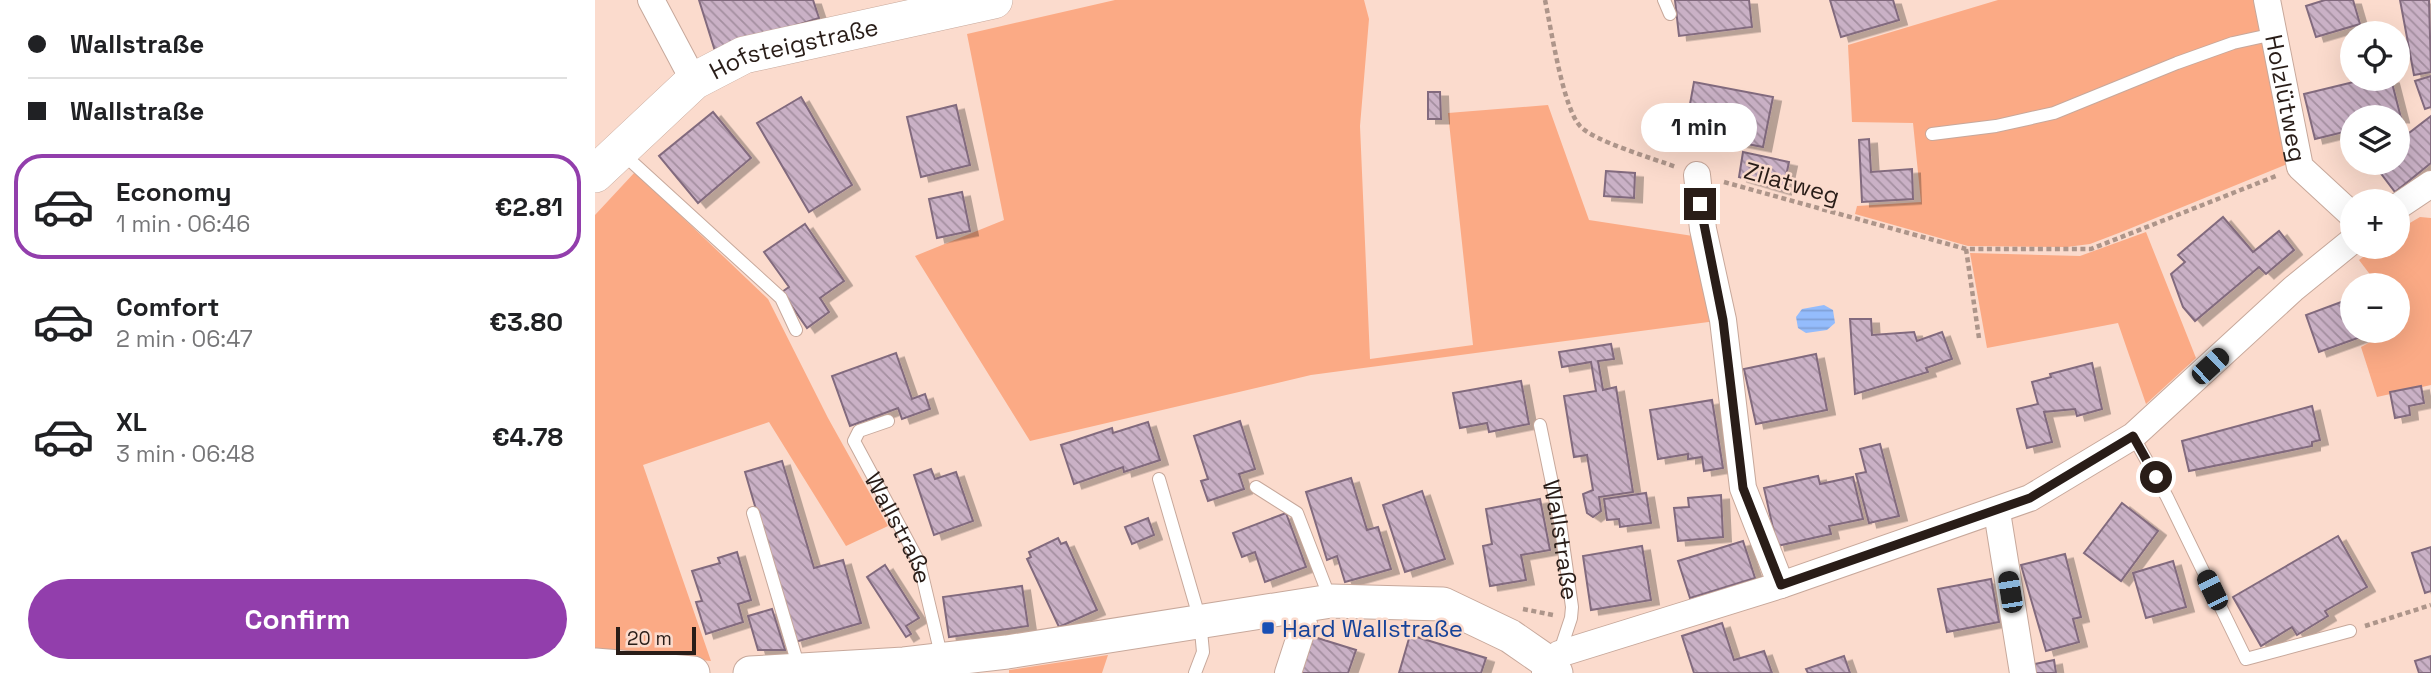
<!DOCTYPE html>
<html lang="en">
<head>
<meta charset="utf-8">
<style>
  :root { --surface:#fff; --page:#f2f2f2; --text:#202124; --muted:#757577; --line:#e0e0e0; --accent:#923eac }
  body { margin:0; font-family:"Space Grotesk",sans-serif; background:var(--page); color:var(--text); height:100vh; display:flex; flex-direction:column; font-size:26px; white-space:nowrap }
  * { box-sizing:border-box; margin:0 }
  p { font-size:23px; color:var(--muted) }
  .icon { flex:none; width:38px; height:38px; fill:none; stroke:currentColor; stroke-width:2; stroke-linecap:round; stroke-linejoin:round }
  .map { position:relative; flex:1; overflow:hidden }
  .drawer { display:flex; flex-direction:column; background:var(--surface); width:595px }
  .drawer>* { flex:none }
  .hud { display:grid; align-content:center; height:154px; padding:0 28px; background:var(--surface) }
  .fabs { position:absolute; left:1745px; top:21px; display:grid; gap:14px }
  .fabs a { display:grid; place-items:center; width:70px; height:70px; border-radius:50%; background:var(--surface); box-shadow:0 7px 28px #0002; font-size:35px }
  .scale { position:absolute; left:21px; bottom:18px; width:80px; box-sizing:border-box; padding-left:7px; border:4px solid #291d18; border-top:0; font-size:19px; line-height:24px; white-space:nowrap; color:#291d18; -webkit-text-stroke:5px #fbdbcd; paint-order:stroke }
  .end { position:absolute; width:32px; height:32px; margin:-16px; border:9px solid #291d18; background:#fff; box-shadow:0 0 0 4px #fff }
  .from { border-radius:50% }
  .bubble { position:absolute; height:49px; border-radius:24px; background:var(--surface); box-shadow:0 7px 28px #0002; font-size:23px; font-weight:700; line-height:49px; text-align:center }
  .car { position:absolute; width:21px; height:42px; margin:-21px -10px; border-radius:9px; box-shadow:0 0 5px 2px #0007; background:linear-gradient(#222 24%,#8ab4d8 0 40%,#222 0 76%,#8ab4d8 0 86%,#222 0) }
  .hud b { display:flex; align-items:center; gap:24px; height:66px; font-size:26px }
  .hud b+b { border-top:2px solid var(--line) }
  .hud i { width:18px; height:18px; background:var(--text) }
  ul { padding:0; list-style:none }
  li { display:flex; align-items:center; gap:21px; height:105px; margin:0 14px 10px; padding:0 14px; border:4px solid transparent; border-radius:28px }
  li div { flex:1 }
  li b { display:block; font-size:26px }
  li em { font-style:normal; font-weight:700 }
  li.on { border-color:var(--accent) }
  li>.icon { width:63px; height:63px; stroke-width:1.5 }
  .action { display:flex; gap:14px; margin-top:auto; padding:14px 28px }
  .action a { flex:1; height:80px; border-radius:42px; background:var(--accent); color:#fff; font-size:28px; font-weight:700; line-height:80px; text-align:center }
  main { display:flex; flex:1; min-height:0 }
  .map>svg:first-child { display:block }
</style>
</head>
<body>
<main>
<section class="drawer">
<div class="hud">
<b><i class="from"></i>Wallstraße</b>
<b><i></i>Wallstraße</b>
</div>
<ul>
<li class="on"><svg class="icon" aria-label="car" viewBox="0 0 24 24"><path d="M5 17H2v-5l4-1 3-4h7l3 4 3 1v5h-3M9 17h6M6 11h13"/><circle cx="7" cy="17" r="2"/><circle cx="17" cy="17" r="2"/></svg><div><b>Economy</b><p>1 min · 06:46</p></div><em>€2.81</em></li>
<li><svg class="icon" aria-label="car" viewBox="0 0 24 24"><path d="M5 17H2v-5l4-1 3-4h7l3 4 3 1v5h-3M9 17h6M6 11h13"/><circle cx="7" cy="17" r="2"/><circle cx="17" cy="17" r="2"/></svg><div><b>Comfort</b><p>2 min · 06:47</p></div><em>€3.80</em></li>
<li><svg class="icon" aria-label="car" viewBox="0 0 24 24"><path d="M5 17H2v-5l4-1 3-4h7l3 4 3 1v5h-3M9 17h6M6 11h13"/><circle cx="7" cy="17" r="2"/><circle cx="17" cy="17" r="2"/></svg><div><b>XL</b><p>3 min · 06:48</p></div><em>€4.78</em></li>
</ul>
<div class="action"><a>Confirm</a></div>
</section>
<div class="map">
<svg width="1836" height="673" viewBox="0 0 1836 673">
  <defs>
    <pattern id="water-rules" width="6" height="5" patternUnits="userSpaceOnUse" patternTransform="scale(1.75)"><rect width="6" height="5" fill="#94bcfc"/><path d="M0 2.5h6" fill="none" stroke="#80a1d7"/></pattern>
    <pattern id="building-back-hatch" width="6" height="6" patternUnits="userSpaceOnUse" patternTransform="scale(1.75)"><rect width="6" height="6" fill="#cab1c6"/><path d="M-1 5l2 2M0 0l6 6M5-1l2 2" fill="none" stroke="#a48fa0"/></pattern>
    <filter id="shadow"><feDropShadow dx="8" dy="4.5" stdDeviation="0" flood-color="#0004"/></filter>
  </defs>
  <rect width="100%" height="100%" fill="#fbdbcd"/>
  <g fill="#fbaa85">
    <path d="M 520,0 L 769,0 L 774,19 L 765,126 L 775,359 L 878,345 L 853,113 L 953,105 L 994,220 L 1098,236 L 1121,321 L 716,375 L 435,441 L 320,256 L 409,220 L 372,34 Z"/>
    <path d="M 1403,0 L 1663,0 L 1695,163 L 1529,231 L 1495,244 L 1472,247 L 1373,246 L 1260,214 L 1262,206 L 1326,202 L 1318,123 L 1257,122 L 1253,45 Z"/>
    <path d="M 40,172 L 173,299 L 233,418 L 293,526 L 251,546 L 174,422 L 48,465 L 116,661 L 0,651 L 0,215 Z"/>
    <path d="M 1825,217 L 1836,218 L 1836,385 L 1782,397 L 1766,347 L 1796,331 L 1802,331 L 1802,285 L 1783,285 L 1764,260 L 1781,247 L 1802,247 L 1803,230 Z"/>
    <path d="M 1551,232 L 1601,358 L 1551,404 L 1523,323 L 1392,348 L 1375,253 L 1485,256 Z"/>
    <path d="M 513,655 L 507,673 L 414,673 L 414,670 Z"/>
  </g>
  <path fill="url(#water-rules)" d="M 1229,305 L 1238,310 L 1240,323 L 1232,330 L 1211,333 L 1203,328 L 1201,317 L 1207,309 Z"/>
  <g fill="url(#building-back-hatch)" stroke="#826b7e" stroke-width="2" filter="url(#shadow)">
    <path d="M 104,0 L 218,0 L 224,18 L 120,51 Z"/>
    <path d="M 1080,0 L 1154,0 L 1157,27 L 1084,36 Z"/>
    <path d="M 1235,0 L 1298,0 L 1304,20 L 1246,37 Z"/>
    <path d="M 1730,0 L 1758,0 L 1765,24 L 1721,37 L 1711,6 Z"/>
    <path d="M 1805,0 L 1834,0 L 1836,72 L 1819,75 Z"/>
    <path d="M 1836,76 L 1836,107 L 1830,109 L 1820,81 Z"/>
    <path d="M 1771,79 L 1796,79 L 1806,118 L 1757,117 L 1757,130 L 1720,139 L 1709,94 Z"/>
    <path d="M 1099,82 L 1178,97 L 1168,147 L 1090,132 Z"/>
    <path d="M 833,92 L 845,92 L 846,119 L 833,119 Z"/>
    <path d="M 206,97 L 257,185 L 214,212 L 162,123 Z"/>
    <path d="M 361,105 L 375,165 L 326,177 L 312,117 Z"/>
    <path d="M 118,112 L 156,158 L 103,203 L 64,156 Z"/>
    <path d="M 1836,116 L 1836,163 L 1800,192 L 1778,163 L 1802,163 L 1802,135 L 1807,132 L 1810,136 Z"/>
    <path d="M 1274,139 L 1276,172 L 1317,169 L 1318,199 L 1267,202 L 1264,140 Z"/>
    <path d="M 1148,152 L 1194,162 L 1188,190 L 1144,177 Z"/>
    <path d="M 1011,171 L 1040,173 L 1039,198 L 1009,196 Z"/>
    <path d="M 367,192 L 375,231 L 342,238 L 334,199 Z"/>
    <path d="M 1628,217 L 1658,252 L 1684,231 L 1699,250 L 1671,274 L 1664,267 L 1600,321 L 1588,307 L 1576,274 L 1590,262 L 1583,255 Z"/>
    <path d="M 210,224 L 249,281 L 225,298 L 234,312 L 212,328 L 187,292 L 194,287 L 169,252 Z"/>
    <path d="M 1757,298 L 1757,331 L 1782,331 L 1724,352 L 1711,315 Z"/>
    <path d="M 1255,319 L 1276,319 L 1277,335 L 1319,332 L 1322,341 L 1347,332 L 1357,359 L 1331,368 L 1333,372 L 1260,394 Z"/>
    <path d="M 1016,344 L 1019,359 L 1003,361 L 1008,390 L 1021,387 L 1038,492 L 1004,497 L 1006,511 L 998,517 L 992,513 L 988,494 L 998,490 L 992,455 L 979,457 L 969,396 L 1001,391 L 996,362 L 967,367 L 964,352 Z"/>
    <path d="M 301,353 L 317,399 L 330,394 L 335,409 L 307,419 L 303,408 L 255,426 L 237,376 Z"/>
    <path d="M 1221,354 L 1232,410 L 1161,424 L 1149,369 Z"/>
    <path d="M 1497,363 L 1507,409 L 1482,416 L 1480,409 L 1449,412 L 1457,442 L 1432,448 L 1422,409 L 1443,404 L 1437,382 L 1456,377 L 1455,374 Z"/>
    <path d="M 926,381 L 934,424 L 894,432 L 892,423 L 865,428 L 858,393 Z"/>
    <path d="M 1826,386 L 1829,403 L 1814,406 L 1815,415 L 1800,418 L 1795,392 Z"/>
    <path d="M 1117,400 L 1128,468 L 1109,471 L 1107,457 L 1093,459 L 1093,454 L 1063,459 L 1055,410 Z"/>
    <path d="M 1717,406 L 1725,440 L 1717,442 L 1717,446 L 1594,471 L 1587,441 Z"/>
    <path d="M 645,421 L 660,469 L 644,474 L 649,489 L 613,501 L 606,481 L 613,479 L 599,436 Z"/>
    <path d="M 553,422 L 565,460 L 529,472 L 528,467 L 479,484 L 466,445 L 517,428 L 518,433 Z"/>
    <path d="M 1285,444 L 1304,516 L 1274,523 L 1261,474 L 1271,472 L 1265,449 Z"/>
    <path d="M 187,461 L 219,568 L 248,560 L 266,623 L 200,642 L 150,472 Z"/>
    <path d="M 336,469 L 340,479 L 361,472 L 378,521 L 339,535 L 319,475 Z"/>
    <path d="M 1223,476 L 1225,484 L 1258,477 L 1268,519 L 1234,526 L 1236,534 L 1182,546 L 1169,488 Z"/>
    <path d="M 756,478 L 772,530 L 783,527 L 796,569 L 750,582 L 742,556 L 732,560 L 711,492 Z"/>
    <path d="M 827,491 L 850,559 L 810,572 L 788,505 Z"/>
    <path d="M 1051,493 L 1056,523 L 1025,527 L 1024,519 L 1012,520 L 1009,499 Z"/>
    <path d="M 1126,495 L 1128,537 L 1083,541 L 1079,508 L 1094,507 L 1093,498 Z"/>
    <path d="M 945,499 L 955,550 L 926,555 L 931,580 L 895,586 L 888,546 L 897,544 L 891,509 Z"/>
    <path d="M 1527,503 L 1563,531 L 1526,581 L 1489,553 Z"/>
    <path d="M 691,513 L 711,567 L 670,582 L 660,552 L 647,557 L 638,533 Z"/>
    <path d="M 553,518 L 559,535 L 537,544 L 530,527 Z"/>
    <path d="M 1743,536 L 1772,587 L 1730,611 L 1733,616 L 1702,635 L 1697,627 L 1666,646 L 1638,597 Z"/>
    <path d="M 463,538 L 466,544 L 471,542 L 502,610 L 464,627 L 432,559 L 436,557 L 434,552 Z"/>
    <path d="M 1148,541 L 1160,578 L 1095,598 L 1083,561 Z"/>
    <path d="M 1047,546 L 1056,600 L 996,610 L 988,556 Z"/>
    <path d="M 1836,547 L 1836,591 L 1830,593 L 1817,553 Z"/>
    <path d="M 142,552 L 156,600 L 143,604 L 148,622 L 111,634 L 101,602 L 107,601 L 97,571 L 125,563 L 123,558 Z"/>
    <path d="M 1470,554 L 1486,617 L 1478,619 L 1484,642 L 1451,651 L 1426,565 Z"/>
    <path d="M 1578,561 L 1591,607 L 1551,618 L 1538,573 Z"/>
    <path d="M 290,565 L 324,618 L 311,626 L 316,634 L 311,637 L 272,577 Z"/>
    <path d="M 1396,579 L 1404,622 L 1352,632 L 1343,589 Z"/>
    <path d="M 427,586 L 433,626 L 354,637 L 348,597 Z"/>
    <path d="M 177,609 L 190,650 L 163,650 L 153,616 Z"/>
    <path d="M 1127,623 L 1139,660 L 1169,651 L 1177,673 L 1099,673 L 1087,636 Z"/>
    <path d="M 815,635 L 891,658 L 886,673 L 804,673 Z"/>
    <path d="M 716,636 L 761,650 L 753,673 L 704,673 Z"/>
    <path d="M 1249,656 L 1255,673 L 1213,673 L 1211,669 Z"/>
    <path d="M 1836,656 L 1836,673 L 1824,673 L 1820,661 Z"/>
    <path d="M 1459,660 L 1461,673 L 1437,673 L 1435,665 Z"/>
  </g>
  <g fill="none" stroke-linecap="round" stroke-linejoin="round">
    <defs>
      <g id="service">
        <path d="M 1069,0 L 1075,14"/>
        <path d="M 1337,134 L 1401,126 L 1459,113 L 1582,63 L 1638,43 L 1679,34"/>
        <path d="M 26,152 L 186,298 L 201,330"/>
        <path id="s1" d="M 293,421 L 264,431 L 259,441 L 324,562 L 347,659"/>
        <path id="s2" d="M 945,425 L 965,522 L 977,607 L 976,618 L 964,654"/>
        <path d="M 1538,436 L 1572,497 L 1651,659 L 1755,631"/>
        <path d="M 564,479 L 605,620 L 608,652 L 600,673"/>
        <path d="M 661,487 L 702,513 L 736,601"/>
        <path d="M 158,513 L 204,668"/>
      </g>
      <g id="minor">
        <path d="M 56,0 L 99,81"/>
        <path id="s3" d="M 1672,0 L 1705,167 L 1757,215"/>
        <path d="M 1102,175 L 1108,229 L 1128,320 L 1148,488 L 1186,585"/>
        <path d="M 1802,207 L 1836,184"/>
        <path d="M 1402,512 L 1428,673"/>
        <path d="M 693,673 L 709,624 L 702,606"/>
        <path d="M 950,673 L 954,663 L 964,654 L 1186,585 L 1435,498 L 1538,436 L 1698,289 L 1757,241"/>
      </g>
      <g id="tertiary">
        <path d="M 0,665 L 98,673"/>
        <path d="M 155,673 L 309,664 L 412,652 L 736,601 L 848,604 L 915,636 L 954,663 L 961,673"/>
      </g>
      <g id="secondary">
        <path id="s4" d="M 0,174 L 99,81 L 149,55 L 399,0"/>
      </g>
    </defs>
    <use href="#service" stroke="#c7a89b" stroke-width="14"/>
    <use href="#minor" stroke="#c7a89b" stroke-width="28"/>
    <use href="#tertiary" stroke="#c7a89b" stroke-width="35"/>
    <use href="#secondary" stroke="#c7a89b" stroke-width="38"/>
    <g stroke="#ad958a" stroke-width="4.5" stroke-dasharray="5 3.5" stroke-linecap="butt">
      <path d="M 950,0 C 956,28 968,108 985,126 C 998,141 1060,159 1081,167"/>
      <path d="M 1129,182 L 1371,249 L 1496,249 L 1681,176"/>
      <path d="M 1371,249 L 1384,338"/>
      <path d="M 928,609 L 958,615"/>
      <path d="M 1770,626 L 1836,605"/>
    </g>
    <use href="#service" stroke="#fff" stroke-width="12"/>
    <use href="#minor" stroke="#fff" stroke-width="26"/>
    <use href="#tertiary" stroke="#fff" stroke-width="33"/>
    <use href="#secondary" stroke="#fff" stroke-width="37"/>
  </g>
  <g fill="none" stroke-linecap="round" stroke-linejoin="round">
    <path stroke="#291d18" stroke-width="9" d="M 1105,204 L 1128,320 L 1148,488 L 1186,585 L 1435,498 L 1538,436 L 1561,477"/>
  </g>
  <rect fill="#1a4fb4" stroke="#fbdbcd" stroke-width="2.5" x="666" y="621" width="14" height="14" rx="3.5"/>
  <g text-anchor="middle" dominant-baseline="central" stroke-width="5" stroke-linejoin="round" paint-order="stroke">
    <g font-size="24" fill="#291d18" stroke="#fbdbcd">
      <text stroke="none"><textPath href="#s4" startOffset="242">Hofsteigstraße</textPath></text>
      <text stroke="none"><textPath href="#s3" startOffset="100">Holzlütweg</textPath></text>
      <text transform="translate(1197 183) rotate(16)">Zilatweg</text>
      <text stroke="none"><textPath href="#s1" startOffset="140">Wallstraße</textPath></text>
      <text stroke="none"><textPath href="#s2" startOffset="117">Wallstraße</textPath></text>
    </g>
    <g font-size="24" fill="#164399" stroke="#fbdbcd" text-anchor="start">
      <text x="687" y="628">Hard Wallstraße</text>
    </g>
  </g>
</svg>
<div class="fabs">
<a><svg class="icon" aria-label="locate" viewBox="0 0 24 24"><circle cx="12" cy="12" r="6"/><path d="M12 2v4M12 18v4M2 12h4M18 12h4"/></svg></a>
<a><svg class="icon" aria-label="layers" viewBox="0 0 24 24"><path d="M12 4l9 5-9 5-9-5zM3 14l9 5 9-5"/></svg></a>
<a>+</a>
<a>−</a>
</div>
<div class="scale">20 m</div>
<i class="end from" style="left:1561px;top:477px"></i>
<i class="end" style="left:1105px;top:204px"></i>
<div class="bubble" style="left:1046px;top:103px;width:116px">1 min</div>
<i class="car" style="left:1615px;top:366px;rotate:47deg"></i>
<i class="car" style="left:1617px;top:590px;rotate:334deg"></i>
<i class="car" style="left:1415px;top:592px;rotate:351deg"></i>
</div>
</main>
</body>
</html>
